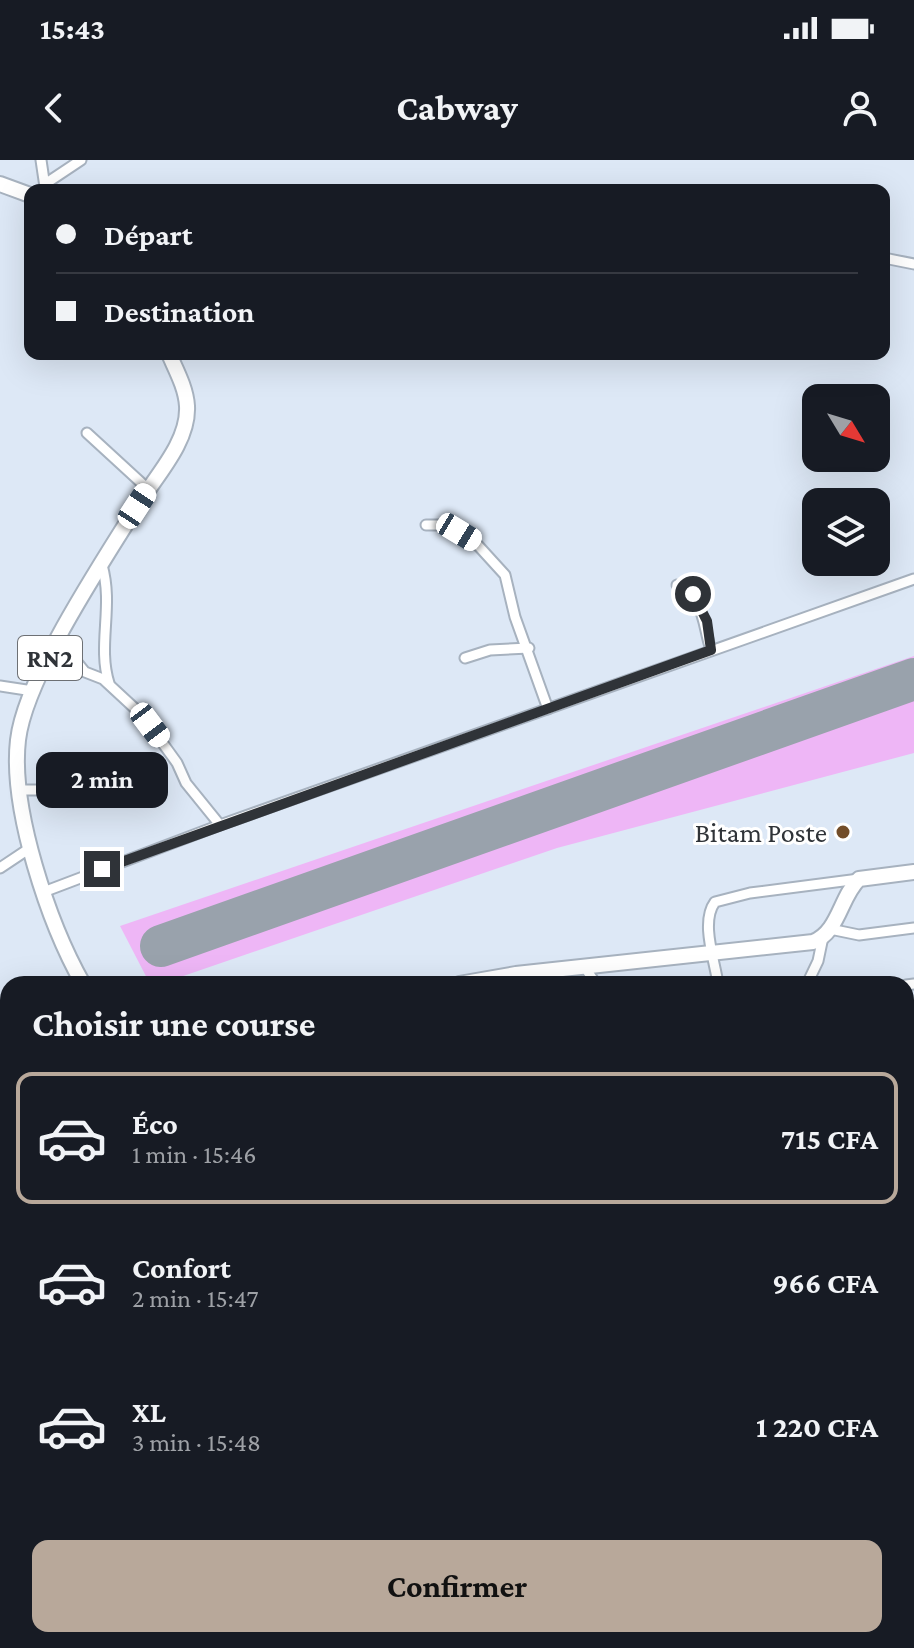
<!DOCTYPE html>
<html lang="fr">
<head>
<meta charset="utf-8">
<style>
  :root { --surface:#171b24; --page:#20242c; --text:#f1f3f6; --muted:#9ea1a6; --line:#363941; --accent:#b8a89a }
  body { margin:0; font-family:"Crimson Pro",serif; background:var(--page); color:var(--text); height:100vh; display:flex; flex-direction:column; font-size:30px; white-space:nowrap }
  * { box-sizing:border-box; margin:0 }
  p { font-size:26px; color:var(--muted) }
  .icon { flex:none; width:44px; height:44px; fill:none; stroke:currentColor; stroke-width:2; stroke-linecap:round; stroke-linejoin:round }
  .map { position:relative; flex:1; overflow:hidden }
  .panel { position:absolute; left:0px; top:816px; width:914px; height:672px; display:flex; flex-direction:column; background:var(--surface); border-radius:24px 24px 0 0; box-shadow:0 8px 32px #0002 }
  .panel>* { flex:none }
  .hud { position:absolute; left:24px; top:24px; width:866px; height:176px; border-radius:16px; box-shadow:0 8px 32px #0002; display:grid; align-content:center; height:176px; padding:0 32px; background:var(--surface) }
  .needle { width:52px; rotate:128deg }
  .tools { position:absolute; left:802px; top:224px; display:grid; gap:16px }
  .tools a { display:grid; place-items:center; width:88px; height:88px; border-radius:16px; background:var(--surface); box-shadow:0 8px 32px #0002; font-size:40px }
  .end { position:absolute; width:36px; height:36px; margin:-18px; border:10px solid #2f3338; background:#fff; box-shadow:0 0 0 4px #fff }
  .from { border-radius:50% }
  .bubble { position:absolute; height:56px; border-radius:16px; background:var(--surface); box-shadow:0 8px 32px #0002; font-size:26px; font-weight:700; line-height:56px; text-align:center }
  .car { position:absolute; width:24px; height:48px; margin:-24px -12px; border-radius:10px; box-shadow:0 0 6px 2px #0007; background:linear-gradient(#fff 24%,#345 0 40%,#fff 0 76%,#345 0 86%,#fff 0) }
  .hud b { display:flex; align-items:center; gap:28px; height:76px; font-size:30px }
  .hud b+b { border-top:2px solid var(--line) }
  .hud i { width:20px; height:20px; background:var(--text) }
  ul { padding:0; list-style:none }
  li { display:flex; align-items:center; gap:24px; height:132px; margin:0 16px 12px; padding:0 16px; border:4px solid transparent; border-radius:16px }
  li div { flex:1 }
  li b { display:block; font-size:30px }
  li em { font-style:normal; font-weight:700 }
  li.current { border-color:var(--accent) }
  li>.icon { width:72px; height:72px; stroke-width:1.5 }
  h2 { padding:0 32px; font-size:36px; line-height:96px }
  .primary-button { display:flex; gap:16px; margin-top:auto; padding:16px 32px }
  .primary-button a { flex:1; height:92px; border-radius:16px; background:var(--accent); color:#111; font-size:32px; font-weight:700; line-height:92px; text-align:center }
  .status { display:flex; justify-content:space-between; align-items:center; height:56px; padding:0 40px; background:var(--surface); direction:ltr }
  .status svg { height:22px; fill:currentColor }
  header { display:flex; justify-content:space-between; align-items:center; height:104px; padding:0 32px; background:var(--surface); font-size:36px; font-weight:700 }
  .map>svg:first-child { display:block }
</style>
</head>
<body>
<div class="status"><b>15:43</b><svg viewBox="0 0 49 12"><path d="M0 12V9h3v3zM5 12V6h3v6zM10 12V3h3v9zM15 12V0h3v12zM26 1h20v11H26zM47 4h2v5h-2z"/></svg></div>
<header><svg class="icon" aria-label="back" viewBox="0 0 24 24"><path d="M15 5l-7 7 7 7"/></svg>Cabway<svg class="icon" aria-label="person" viewBox="0 0 24 24"><circle cx="12" cy="8" r="4"/><path d="M4 21q1-7 8-7t8 7"/></svg></header>
<div class="map">
<svg width="914" height="1488" viewBox="0 0 914 1488">
  <rect width="100%" height="100%" fill="#dde8f6"/>
  <path fill="#eeb6f6" d="M 914,496 L 914,593 L 557,688 L 160,824 L 150,824 L 120,766 Z"/>
  <g fill="none" stroke-linecap="round" stroke-linejoin="round">
    <path stroke="#99a2ac" stroke-width="42" d="M 161,786 L 914,519"/>
    <defs>
      <g id="minor">
        <path d="M 41,0 L 45,27"/>
        <path d="M 45,24 L 81,0"/>
        <path d="M 884,98 L 914,104"/>
        <path d="M 87,273 L 148,329"/>
        <path d="M 426,365 L 445,365 L 474,381 L 505,415 L 515,457 L 548,549"/>
        <path d="M 102,405 C 114,447 97,485 109,523"/>
        <path d="M 677,425 C 706,441 702,463 711,490"/>
        <path d="M 59,480 L 85,512 L 103,519 L 143,556 L 177,603 L 186,623 L 220,665"/>
        <path d="M 465,498 L 490,490 L 529,488"/>
        <path d="M 0,526 L 33,531"/>
        <path d="M 19,630 L 44,630 L 62,616 L 71,615"/>
        <path d="M 0,708 L 30,688"/>
        <path d="M 46,731 L 220,665 L 914,419"/>
        <path d="M 830,769 L 859,775 L 914,768"/>
        <path d="M 584,806 L 596,824"/>
        <path d="M 718,824 C 715,801 700,762 715,742 L 750,733 L 859,719"/>
        <path d="M 807,824 L 818,801 L 823,777"/>
        <path d="M 906,825 L 914,824"/>
        <path d="M 906,917 L 914,916"/>
        <path d="M 0,1153 L 8,1162"/>
        <path d="M 23,1480 L 24,1488"/>
        <path d="M 379,1480 L 380,1488"/>
        <path d="M 449,1488 L 456,1480"/>
        <path d="M 526,1488 L 533,1480"/>
        <path d="M 596,1488 L 617,1480"/>
      </g>
      <g id="highway">
        <path d="M 0,24 L 30,35"/>
        <path d="M 83,824 C 49,764 10,649 18,580 C 25,518 102,403 136,348 C 154,318 189,283 187,246 C 186,228 176,210 169,194"/>
        <path d="M 459,824 L 516,814 L 813,782 C 839,772 840,737 859,719 L 914,712"/>
      </g>
    </defs>
    <use href="#minor" stroke="#a7b2bf" stroke-width="13"/>
    <use href="#highway" stroke="#a7b2bf" stroke-width="18"/>
    <use href="#minor" stroke="#fff" stroke-width="9"/>
    <use href="#highway" stroke="#fff" stroke-width="14"/>
  </g>
  <g fill="none" stroke-linecap="round" stroke-linejoin="round">
    <path stroke="#2f3338" stroke-width="10" d="M 102,709 L 711,490 L 707,461 L 693,434"/>
  </g>
  <circle fill="#724d29" stroke="#fff" stroke-width="3" cx="843" cy="672" r="8"/>
  <g text-anchor="middle" dominant-baseline="central" stroke-width="6" stroke-linejoin="round" paint-order="stroke">
    <rect fill="#fff" stroke="#6d7074" stroke-width="2" x="18" y="476" width="64" height="44" rx="6"/>
    <g font-size="26" font-weight="bold" fill="#2f3338">
      <text x="50" y="498">RN2</text>
    </g>
    <g font-size="28" fill="#2f3338" stroke="#fff" text-anchor="end">
      <text x="827" y="672">Bitam Poste</text>
    </g>
  </g>
</svg>
<div class="tools">
<a><svg class="needle" viewBox="-14 -14 28 28"><path d="M0-13l5 13h-10z" fill="#e53935"/><path d="M0 13l5-13h-10z" fill="#9ea1a6"/></svg></a>
<a><svg class="icon" aria-label="layers" viewBox="0 0 24 24"><path d="M12 4l9 5-9 5-9-5zM3 14l9 5 9-5"/></svg></a>
</div>
<i class="end from" style="left:693px;top:434px"></i>
<i class="end" style="left:102px;top:709px"></i>
<div class="bubble" style="left:36px;top:592px;width:132px">2 min</div>
<i class="car" style="left:137px;top:346px;rotate:33deg"></i>
<i class="car" style="left:459px;top:372px;rotate:121deg"></i>
<i class="car" style="left:150px;top:565px;rotate:143deg"></i>
<div class="hud">
<b><i class="from"></i>Départ</b>
<b><i></i>Destination</b>
</div>
<section class="panel">
<h2>Choisir une course</h2>
<ul>
<li class="current"><svg class="icon" aria-label="car" viewBox="0 0 24 24"><path d="M5 17H2v-5l4-1 3-4h7l3 4 3 1v5h-3M9 17h6M6 11h13"/><circle cx="7" cy="17" r="2"/><circle cx="17" cy="17" r="2"/></svg><div><b>Éco</b><p>1 min · 15:46</p></div><em>715 CFA</em></li>
<li><svg class="icon" aria-label="car" viewBox="0 0 24 24"><path d="M5 17H2v-5l4-1 3-4h7l3 4 3 1v5h-3M9 17h6M6 11h13"/><circle cx="7" cy="17" r="2"/><circle cx="17" cy="17" r="2"/></svg><div><b>Confort</b><p>2 min · 15:47</p></div><em>966 CFA</em></li>
<li><svg class="icon" aria-label="car" viewBox="0 0 24 24"><path d="M5 17H2v-5l4-1 3-4h7l3 4 3 1v5h-3M9 17h6M6 11h13"/><circle cx="7" cy="17" r="2"/><circle cx="17" cy="17" r="2"/></svg><div><b>XL</b><p>3 min · 15:48</p></div><em>1 220 CFA</em></li>
</ul>
<div class="primary-button"><a>Confirmer</a></div>
</section>
</div>
</body>
</html>
